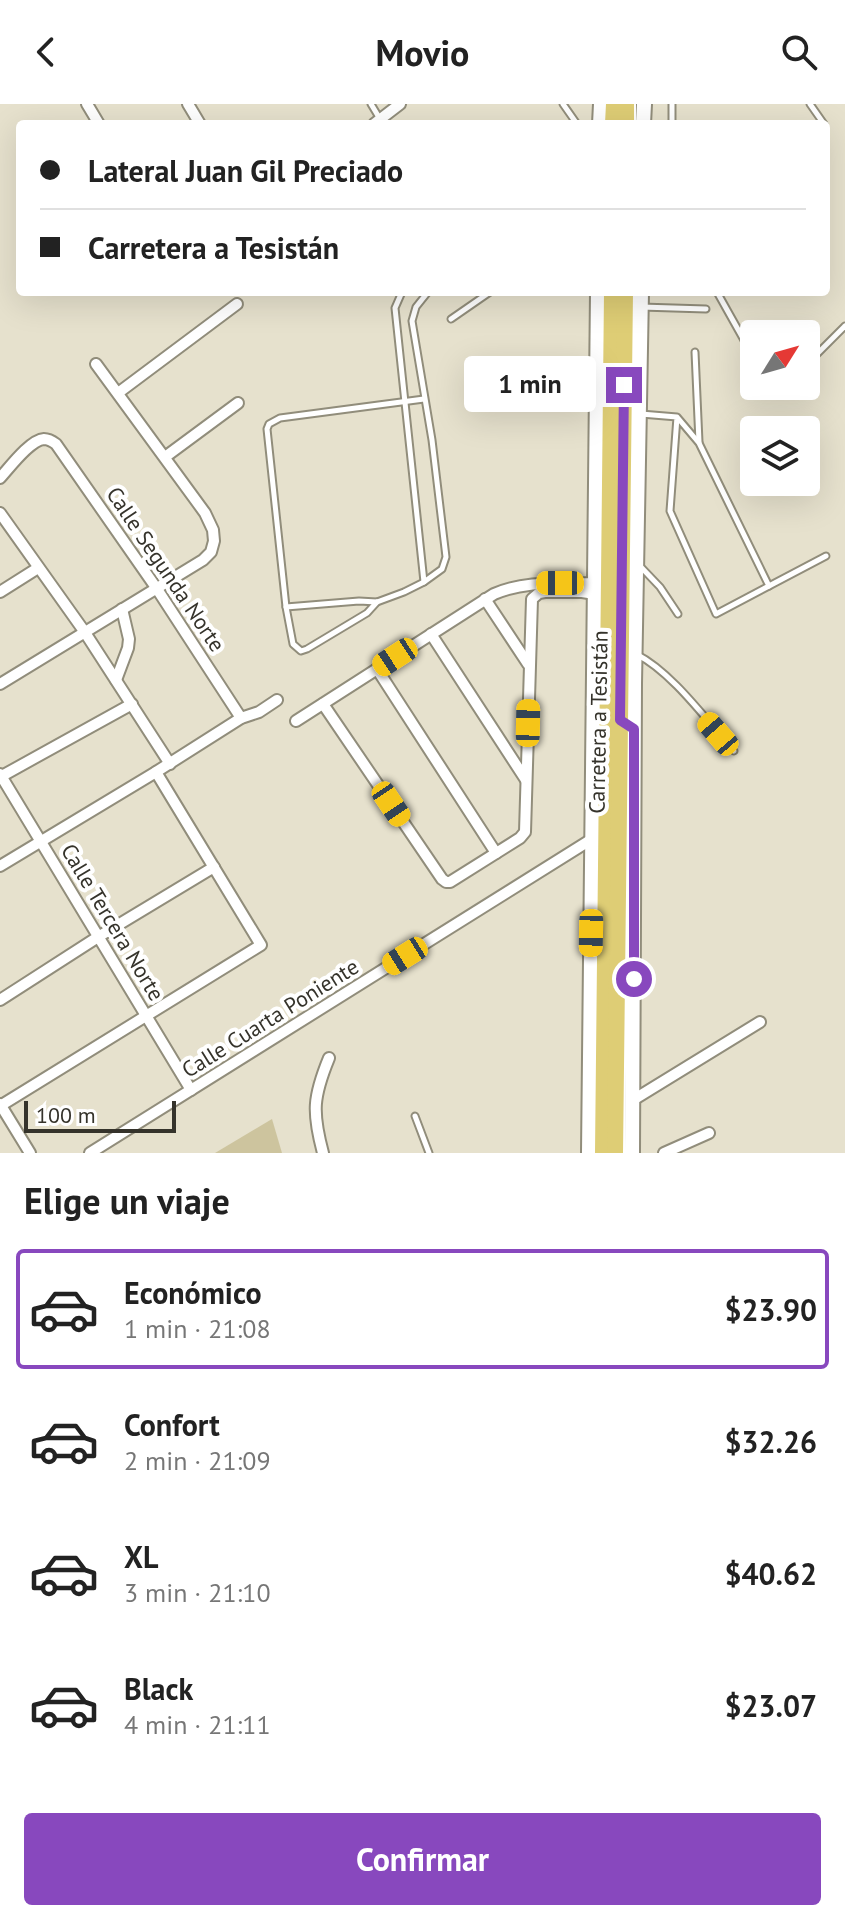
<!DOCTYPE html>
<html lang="es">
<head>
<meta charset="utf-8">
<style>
  :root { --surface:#fff; --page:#f2f2f2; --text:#222; --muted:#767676; --line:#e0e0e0; --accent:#8848be }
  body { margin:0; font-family:"PT Sans",sans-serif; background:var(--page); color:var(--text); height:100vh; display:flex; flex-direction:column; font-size:30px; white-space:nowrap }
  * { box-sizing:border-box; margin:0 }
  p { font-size:26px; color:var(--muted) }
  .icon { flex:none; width:44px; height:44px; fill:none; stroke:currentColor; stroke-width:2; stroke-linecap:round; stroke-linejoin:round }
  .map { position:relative; height:1049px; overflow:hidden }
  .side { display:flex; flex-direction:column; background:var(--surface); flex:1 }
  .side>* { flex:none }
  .banner { position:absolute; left:16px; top:16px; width:814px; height:176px; border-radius:8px; box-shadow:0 8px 32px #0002; display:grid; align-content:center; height:176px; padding:0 24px; background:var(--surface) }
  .needle { width:52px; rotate:53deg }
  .tools { position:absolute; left:740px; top:216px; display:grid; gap:16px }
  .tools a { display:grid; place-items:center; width:80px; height:80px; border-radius:8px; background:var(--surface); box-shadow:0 8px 32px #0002; font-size:40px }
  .scale { position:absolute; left:24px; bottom:20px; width:152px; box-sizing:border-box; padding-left:8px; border:4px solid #35332b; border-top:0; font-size:22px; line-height:28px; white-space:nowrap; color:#35332b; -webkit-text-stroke:6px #fff; paint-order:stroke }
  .end { position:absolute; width:36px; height:36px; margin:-18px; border:10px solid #8848be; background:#fff; box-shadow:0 0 0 4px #fff }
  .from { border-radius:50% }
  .bubble { position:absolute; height:56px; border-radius:8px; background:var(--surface); box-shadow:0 8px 32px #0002; font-size:26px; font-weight:700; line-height:56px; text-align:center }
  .car { position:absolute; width:24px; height:48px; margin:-24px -12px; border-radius:10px; box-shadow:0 0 6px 2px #0007; background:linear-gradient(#f5c518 24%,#345 0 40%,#f5c518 0 76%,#345 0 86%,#f5c518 0) }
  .banner b { display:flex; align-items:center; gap:28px; height:76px; font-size:30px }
  .banner b+b { border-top:2px solid var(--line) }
  .banner i { width:20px; height:20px; background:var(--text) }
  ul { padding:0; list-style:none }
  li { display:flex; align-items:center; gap:24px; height:120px; margin:0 16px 12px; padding:0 8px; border:4px solid transparent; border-radius:8px }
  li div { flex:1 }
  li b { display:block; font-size:30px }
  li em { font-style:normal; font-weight:700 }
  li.current { border-color:var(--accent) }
  li>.icon { width:72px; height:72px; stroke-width:1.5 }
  h2 { padding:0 24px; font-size:36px; line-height:96px }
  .primary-button { display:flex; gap:16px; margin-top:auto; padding:16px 24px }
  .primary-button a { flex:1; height:92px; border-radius:8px; background:var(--accent); color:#fff; font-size:32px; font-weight:700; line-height:92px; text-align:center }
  header { display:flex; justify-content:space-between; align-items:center; height:104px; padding:0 24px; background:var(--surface); font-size:36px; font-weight:700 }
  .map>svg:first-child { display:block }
</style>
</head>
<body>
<header><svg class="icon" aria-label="back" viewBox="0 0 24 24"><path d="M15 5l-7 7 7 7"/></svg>Movio<svg class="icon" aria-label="search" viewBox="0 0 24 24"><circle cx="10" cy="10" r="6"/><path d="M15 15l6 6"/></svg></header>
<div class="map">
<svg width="845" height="1049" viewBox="0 0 845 1049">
  <rect width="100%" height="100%" fill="#e6e1cd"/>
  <path fill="#cdc49e" d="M 272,1015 L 282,1049 L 215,1049 Z"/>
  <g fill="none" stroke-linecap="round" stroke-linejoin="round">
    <defs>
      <g id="service">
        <path d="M 371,0 L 380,15"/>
        <path d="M 563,0 L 577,20"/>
        <path d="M 810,0 L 824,20"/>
        <path d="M 672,20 L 672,0"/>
        <path d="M 402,188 L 395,204 L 424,478"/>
        <path d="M 717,188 L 754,254"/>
        <path d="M 641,203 L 706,205"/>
        <path d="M 451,215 L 490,188"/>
        <path d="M 695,248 L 699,338"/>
        <path d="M 806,261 L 845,222"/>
        <path d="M 641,310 L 677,313 L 699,339 L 769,482 L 716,510 L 670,407 L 677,313"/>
        <path d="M 639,461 L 660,483 L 678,510"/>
        <path d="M 769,482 L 826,452"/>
        <path d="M 377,498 L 367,509 L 307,545 L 301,547 L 293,540 L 286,503 L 267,325 L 269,320 L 280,314 L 424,295"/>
        <path d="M 286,503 L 359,497 L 377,498 L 404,488 L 424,478 L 442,465 L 446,453 L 432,336 L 412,217 L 416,203 L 428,188"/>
        <path d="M 636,550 C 672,568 707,617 734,647"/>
        <path d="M 415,1012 L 429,1049"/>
      </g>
      <g id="minor">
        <path d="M 87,0 L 99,20"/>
        <path d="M 188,0 L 200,20"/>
        <path d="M 374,20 L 400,0"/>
        <path d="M 118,289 L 237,200"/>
        <path d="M 165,353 L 238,299"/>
        <path d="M 0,374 C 10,363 30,336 44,335 C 49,335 52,337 56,340 L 157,485 L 241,614"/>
        <path d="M 0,409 L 84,527 L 170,660"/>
        <path d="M 0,488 L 38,464"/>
        <path d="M 485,495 L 528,560"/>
        <path d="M 431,530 L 526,676"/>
        <path d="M 377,565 L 496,749"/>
        <path d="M 116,576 L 128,544 L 129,535 L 122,505"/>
        <path d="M 0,580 L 203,456 L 211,448 L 214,437 L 213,426 L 205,409 L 96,260"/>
        <path d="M 323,600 L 442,775 L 446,778 L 450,778 L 520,734 L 525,728 L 532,495 L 539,489 L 545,488 L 582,488 L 595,490"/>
        <path d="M 296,617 L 494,490 C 526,476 560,480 595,479"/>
        <path d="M 0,670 L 191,986"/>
        <path d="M 0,673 L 132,600"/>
        <path d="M 0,762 L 156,668 L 241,614 L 259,608 L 277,596"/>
        <path d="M 0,896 L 98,833 L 214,763"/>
        <path d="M 633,996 L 760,918"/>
        <path d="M 0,1000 L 30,1049"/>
        <path d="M 0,1002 L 261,841 L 156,668"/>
        <path d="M 90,1049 L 592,735"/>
        <path d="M 323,1049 C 312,1008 313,993 329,954"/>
        <path d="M 664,1049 L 709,1029"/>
      </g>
      <g id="secondary">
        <path d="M 600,20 L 601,0"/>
        <path d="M 643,20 L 644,0"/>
        <path d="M 589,1049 L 598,188"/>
        <path d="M 632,1049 L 634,580 L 641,188"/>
      </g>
      <g id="primary">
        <path d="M 613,20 L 614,0"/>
        <path d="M 626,20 L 626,0"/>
        <path d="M 603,1049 L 612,188"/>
        <path d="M 615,1049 L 625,188"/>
      </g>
    </defs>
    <use href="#service" stroke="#918d7b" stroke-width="9"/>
    <use href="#minor" stroke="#918d7b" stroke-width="14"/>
    <use href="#secondary" stroke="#918d7b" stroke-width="18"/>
    <use href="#primary" stroke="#fff" stroke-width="20"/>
    <use href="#service" stroke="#fff" stroke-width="5"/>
    <use href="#minor" stroke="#fff" stroke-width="10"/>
    <use href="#secondary" stroke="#fff" stroke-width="14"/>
    <use href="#primary" stroke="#decd75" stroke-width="16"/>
  </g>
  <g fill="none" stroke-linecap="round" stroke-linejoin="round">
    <path stroke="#8848be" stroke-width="10" d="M 624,281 L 620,616 L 634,625 L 634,875"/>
  </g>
  <g text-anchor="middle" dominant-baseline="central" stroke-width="8" stroke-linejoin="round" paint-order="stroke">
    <g font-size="22" fill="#35332b" stroke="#fff">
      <text transform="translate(166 465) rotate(56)">Calle Segunda Norte</text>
      <text transform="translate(598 618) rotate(-89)">Carretera a Tesistán</text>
      <text transform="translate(113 818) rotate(59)">Calle Tercera Norte</text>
      <text transform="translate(270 914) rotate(-32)">Calle Cuarta Poniente</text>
    </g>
  </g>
</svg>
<div class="tools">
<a><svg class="needle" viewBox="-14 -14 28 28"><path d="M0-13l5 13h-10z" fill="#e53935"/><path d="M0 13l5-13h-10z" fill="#767676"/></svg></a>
<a><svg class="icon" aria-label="layers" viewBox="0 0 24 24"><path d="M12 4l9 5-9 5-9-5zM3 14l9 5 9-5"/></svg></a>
</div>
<div class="scale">100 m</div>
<i class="end from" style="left:634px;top:875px"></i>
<i class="end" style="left:624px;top:281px"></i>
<div class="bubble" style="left:464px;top:252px;width:132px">1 min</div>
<i class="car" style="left:560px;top:479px;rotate:270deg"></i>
<i class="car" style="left:395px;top:553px;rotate:237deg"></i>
<i class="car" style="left:528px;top:619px;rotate:1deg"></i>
<i class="car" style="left:718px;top:630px;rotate:319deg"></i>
<i class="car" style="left:391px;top:700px;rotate:146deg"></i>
<i class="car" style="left:591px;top:829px;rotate:181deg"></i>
<i class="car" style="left:405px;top:852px;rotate:238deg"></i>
<div class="banner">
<b><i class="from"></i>Lateral Juan Gil Preciado</b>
<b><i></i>Carretera a Tesistán</b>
</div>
</div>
<section class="side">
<h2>Elige un viaje</h2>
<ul>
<li class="current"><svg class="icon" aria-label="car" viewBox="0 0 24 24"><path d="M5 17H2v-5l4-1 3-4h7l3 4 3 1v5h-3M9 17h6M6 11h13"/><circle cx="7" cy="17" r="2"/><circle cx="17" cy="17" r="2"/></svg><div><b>Económico</b><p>1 min · 21:08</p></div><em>$23.90</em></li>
<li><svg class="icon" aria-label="car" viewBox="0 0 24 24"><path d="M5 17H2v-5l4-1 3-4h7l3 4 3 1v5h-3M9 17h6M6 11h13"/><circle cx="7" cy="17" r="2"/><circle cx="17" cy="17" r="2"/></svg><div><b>Confort</b><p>2 min · 21:09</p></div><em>$32.26</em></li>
<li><svg class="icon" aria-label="car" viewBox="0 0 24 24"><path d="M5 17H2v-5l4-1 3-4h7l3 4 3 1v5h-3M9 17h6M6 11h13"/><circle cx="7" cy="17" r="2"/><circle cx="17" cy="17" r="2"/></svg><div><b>XL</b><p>3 min · 21:10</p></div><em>$40.62</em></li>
<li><svg class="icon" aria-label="car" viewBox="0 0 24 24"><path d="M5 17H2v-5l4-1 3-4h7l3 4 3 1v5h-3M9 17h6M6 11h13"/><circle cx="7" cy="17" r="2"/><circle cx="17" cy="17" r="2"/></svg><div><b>Black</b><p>4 min · 21:11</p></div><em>$23.07</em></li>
</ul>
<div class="primary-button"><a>Confirmar</a></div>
</section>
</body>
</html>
